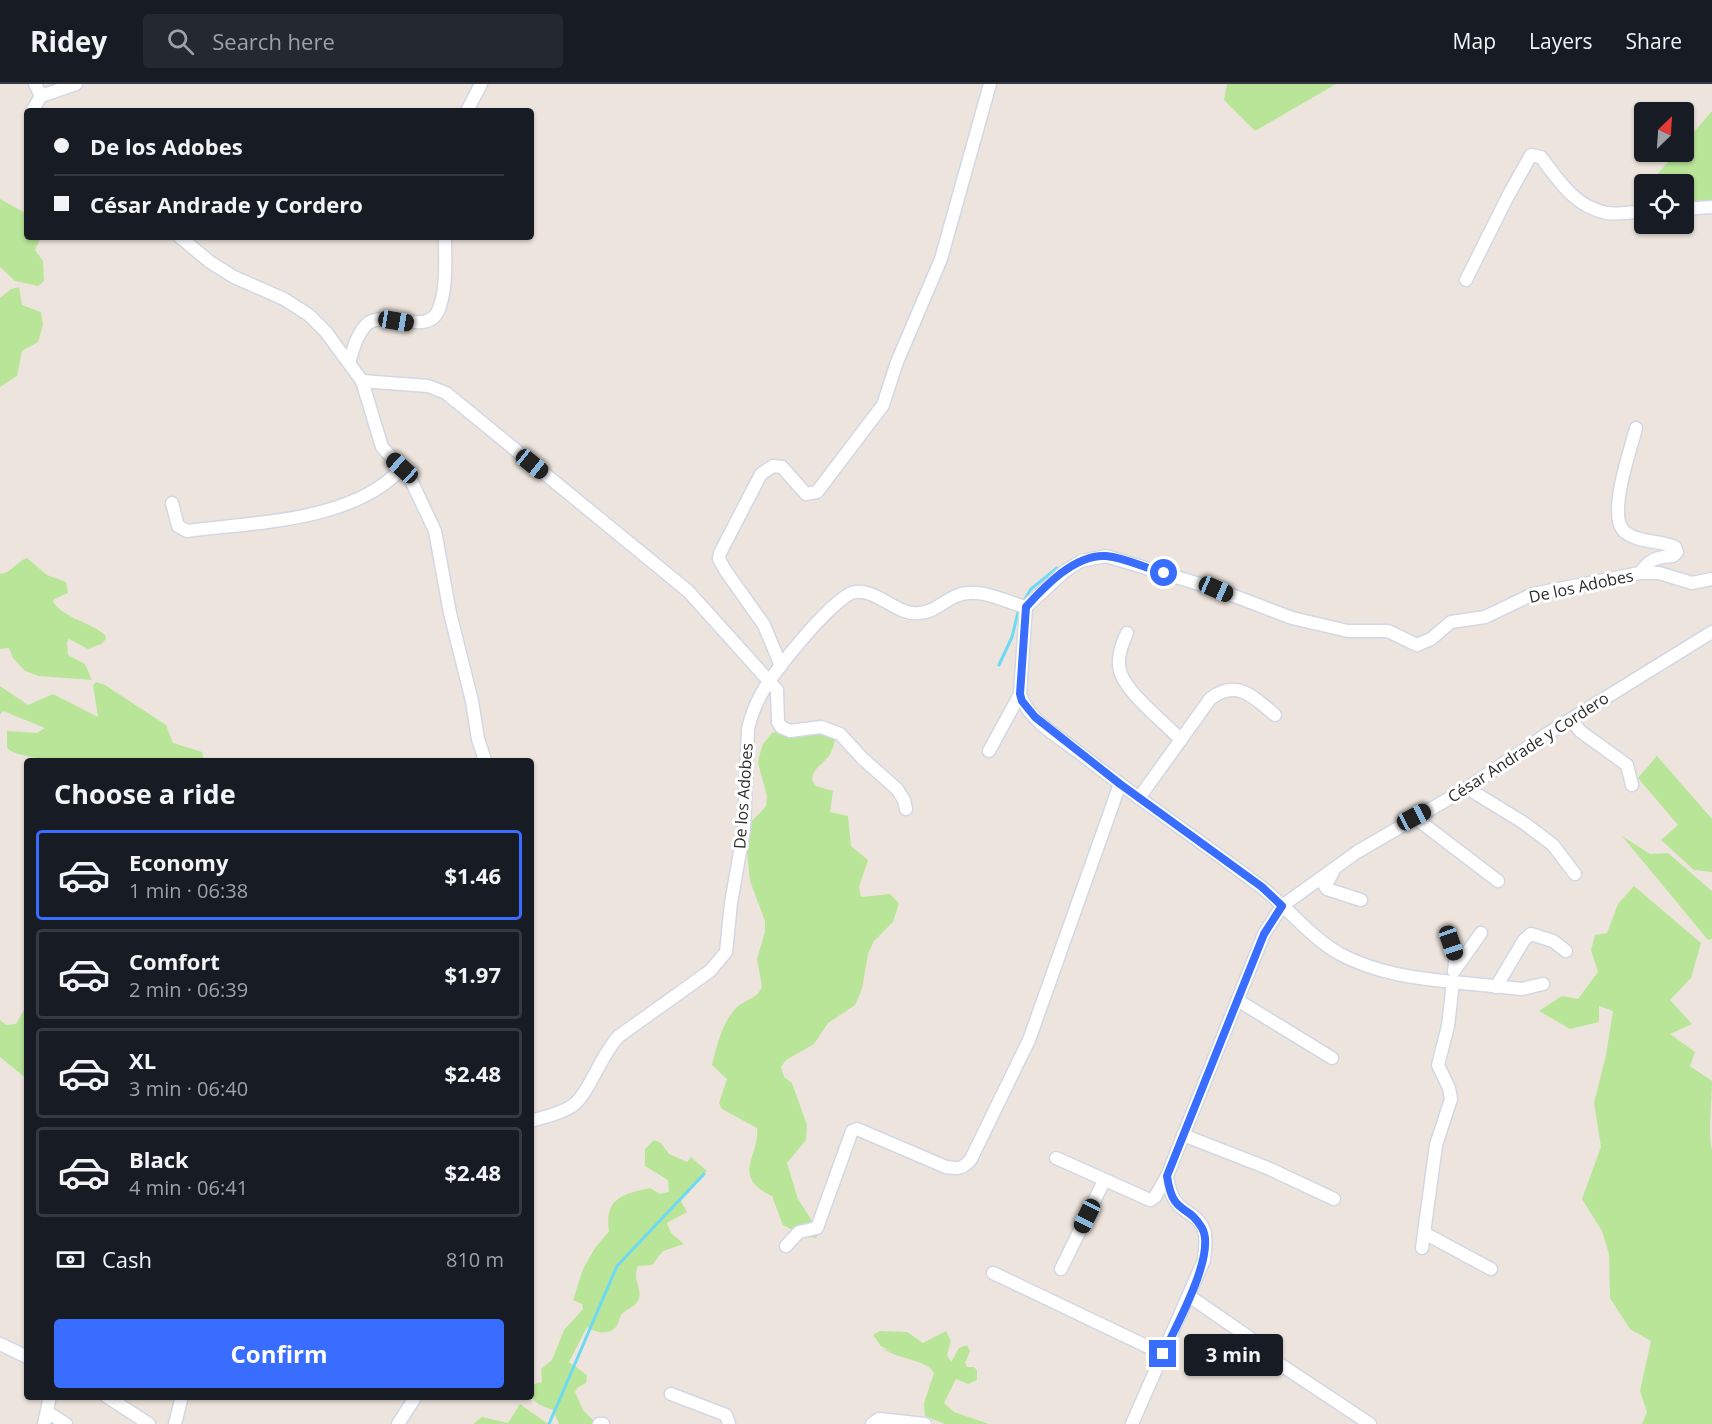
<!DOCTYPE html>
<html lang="en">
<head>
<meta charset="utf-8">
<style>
  :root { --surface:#171b24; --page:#242831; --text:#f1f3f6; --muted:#9ea1a6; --line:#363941; --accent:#396dff }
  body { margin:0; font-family:"Open Sans",sans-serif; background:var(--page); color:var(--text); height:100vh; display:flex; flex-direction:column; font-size:22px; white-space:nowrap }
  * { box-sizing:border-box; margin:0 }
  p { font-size:20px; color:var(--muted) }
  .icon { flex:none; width:33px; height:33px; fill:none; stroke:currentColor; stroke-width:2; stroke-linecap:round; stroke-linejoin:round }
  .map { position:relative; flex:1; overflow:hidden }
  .panel { position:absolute; left:24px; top:674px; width:510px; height:642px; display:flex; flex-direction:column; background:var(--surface); border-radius:6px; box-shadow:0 2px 4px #0004 }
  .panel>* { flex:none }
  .hud { position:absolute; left:24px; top:24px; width:510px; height:132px; border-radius:6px; box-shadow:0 2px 4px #0004; display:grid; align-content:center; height:132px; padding:0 30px; background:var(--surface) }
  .needle { width:39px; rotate:25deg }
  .fabs { position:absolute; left:1634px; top:18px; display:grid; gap:12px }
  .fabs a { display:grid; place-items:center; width:60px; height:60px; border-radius:6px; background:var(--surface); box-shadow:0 2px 4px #0004; font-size:30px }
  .end { position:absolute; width:27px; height:27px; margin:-14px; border:8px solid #396dff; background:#fff; box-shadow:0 0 0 3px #fff }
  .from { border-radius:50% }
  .bubble { position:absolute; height:42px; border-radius:6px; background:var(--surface); box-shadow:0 2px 4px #0004; font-size:20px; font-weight:700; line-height:42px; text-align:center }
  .car { position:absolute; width:18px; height:36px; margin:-18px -9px; border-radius:8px; box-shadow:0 0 4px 2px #0007; background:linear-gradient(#222 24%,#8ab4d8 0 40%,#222 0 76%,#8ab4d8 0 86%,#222 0) }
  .hud b { display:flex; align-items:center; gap:21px; height:57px; font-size:22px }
  .hud b+b { border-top:2px solid var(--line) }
  .hud i { width:15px; height:15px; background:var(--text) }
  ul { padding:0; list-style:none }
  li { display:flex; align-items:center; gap:18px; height:90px; margin:0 12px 9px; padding:0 18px; border:3px solid var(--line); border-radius:6px }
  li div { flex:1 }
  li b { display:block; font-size:22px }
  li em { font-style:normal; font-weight:700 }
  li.active { border-color:var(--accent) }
  li>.icon { width:54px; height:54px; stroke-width:1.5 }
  h2 { padding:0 30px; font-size:27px; line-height:72px }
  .pay { display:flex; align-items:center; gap:15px; height:66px; padding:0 30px; font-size:22px }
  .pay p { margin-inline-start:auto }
  .button { display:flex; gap:12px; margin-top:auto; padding:12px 30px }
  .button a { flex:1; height:69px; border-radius:6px; background:var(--accent); color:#fff; font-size:24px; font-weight:700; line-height:69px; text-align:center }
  header { display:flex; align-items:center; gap:36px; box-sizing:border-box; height:84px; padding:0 30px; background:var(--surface); border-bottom:2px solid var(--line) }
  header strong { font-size:28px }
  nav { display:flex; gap:33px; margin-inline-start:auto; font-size:21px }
  .search { width:420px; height:54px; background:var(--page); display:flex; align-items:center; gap:15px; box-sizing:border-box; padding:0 21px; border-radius:6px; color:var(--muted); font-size:22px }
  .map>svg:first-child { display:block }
</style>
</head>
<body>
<header>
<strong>Ridey</strong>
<div class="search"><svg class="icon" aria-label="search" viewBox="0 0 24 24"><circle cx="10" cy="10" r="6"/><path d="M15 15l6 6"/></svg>Search here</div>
<nav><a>Map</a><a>Layers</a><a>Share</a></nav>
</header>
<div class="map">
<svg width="1712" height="1340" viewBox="0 0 1712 1340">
  <rect width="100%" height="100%" fill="#ede5dd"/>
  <g fill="#b9e598">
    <path d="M 1227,0 L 1336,0 L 1255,47 L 1224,16 Z"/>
    <path d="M 1712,27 L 1712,117 L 1683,118 L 1683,100 L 1655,100 L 1653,95 L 1677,68 L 1683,68 L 1683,61 Z"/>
    <path d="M 0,115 L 27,130 L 27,153 L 41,153 L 35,166 L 43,177 L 44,197 L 38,202 L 15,197 L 0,183 Z"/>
    <path d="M 19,203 L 22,221 L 41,228 L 43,241 L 38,258 L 22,267 L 17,292 L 0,303 L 0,214 L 11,205 Z"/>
    <path d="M 27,474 L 47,491 L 66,498 L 68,509 L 54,515 L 53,518 C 67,536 89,537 105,551 L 106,555 L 101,560 L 88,565 L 69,555 L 67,558 L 68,571 L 85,580 L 92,596 L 39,592 L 25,587 L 13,574 L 9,564 L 0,565 L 0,490 C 10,490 17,477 27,474 Z"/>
    <path d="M 96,598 L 105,601 L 166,641 L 173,659 L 202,668 L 204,676 C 170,677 26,684 7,664 L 7,647 L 37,649 L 45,644 L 3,627 L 0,631 L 0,602 L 28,621 L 53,610 L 98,633 L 93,601 Z"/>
    <path d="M 826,637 L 837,645 C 835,654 834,666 828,673 C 821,682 813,684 812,696 L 816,702 L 833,707 L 830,728 L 848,732 L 851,762 L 868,776 L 859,803 L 861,813 L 890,810 L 899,819 L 893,838 L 874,857 L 868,870 L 862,905 L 855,921 L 828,939 L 814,960 L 786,976 L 781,983 L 784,993 L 792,999 L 807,1041 L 806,1056 L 787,1079 L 798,1115 L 819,1148 L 816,1154 L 804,1152 L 783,1141 L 772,1112 C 730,1092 760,1073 757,1044 L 722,1025 L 719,1019 L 727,995 L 712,981 C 717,961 722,938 737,923 C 746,915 758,915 762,902 L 757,875 L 765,848 L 765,837 L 750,797 L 746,756 L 751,738 L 766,722 L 767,712 L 758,679 L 759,673 L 763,660 L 772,649 Z"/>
    <path d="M 1657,672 L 1712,735 L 1712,788 L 1694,786 L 1661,756 L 1678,741 L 1638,694 Z"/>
    <path d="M 1622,752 L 1650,770 L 1668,769 L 1712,807 L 1712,855 L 1708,856 Z"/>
    <path d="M 1634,802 L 1701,859 L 1691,894 L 1670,916 L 1692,940 L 1670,950 L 1695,968 L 1690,982 L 1712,997 C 1712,1011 1708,1057 1712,1065 L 1712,1340 L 1642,1340 L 1647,1328 L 1640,1307 L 1651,1257 L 1630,1245 L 1610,1214 L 1609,1170 L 1602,1147 L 1582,1115 L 1601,1063 L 1594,1019 L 1606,971 L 1613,927 L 1599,922 L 1599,938 L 1570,945 L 1539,927 L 1562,912 L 1578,915 L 1598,888 L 1591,866 L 1595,851 L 1607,849 L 1618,820 Z"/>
    <path d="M 27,921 L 27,995 L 0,973 L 0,936 L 6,941 L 16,940 Z"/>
    <path d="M 654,1056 L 661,1059 L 669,1070 L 687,1078 L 691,1073 L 707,1087 L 681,1117 L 687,1128 L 667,1139 L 671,1149 L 684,1160 L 663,1167 L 652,1181 L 638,1182 C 632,1197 642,1202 639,1214 C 636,1224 627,1224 622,1230 C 619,1234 619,1240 616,1243 C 608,1252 595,1248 587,1243 L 569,1278 L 587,1291 L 586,1299 L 577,1304 L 575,1308 L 583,1326 L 597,1340 L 559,1340 L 553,1326 C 539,1320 531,1321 531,1301 L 542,1298 L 541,1285 L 552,1276 L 564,1246 L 583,1225 L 582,1220 L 573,1216 L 583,1185 L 595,1164 L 609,1147 C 604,1115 622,1110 650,1104 L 660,1110 L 669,1108 L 668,1096 L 645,1082 L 645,1065 Z"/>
    <path d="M 880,1247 L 907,1248 L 923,1259 L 946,1247 L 951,1257 L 947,1271 L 951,1278 L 959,1264 L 967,1261 L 970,1267 L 965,1279 L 967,1283 L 974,1283 L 977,1286 L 977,1296 L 968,1300 L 956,1295 L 944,1319 L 954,1328 L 989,1340 L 945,1340 L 925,1332 L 924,1319 L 934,1289 C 927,1275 898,1276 882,1264 L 892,1268 L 881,1262 L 873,1251 Z"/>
    <path d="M 520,1320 L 548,1340 L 473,1340 L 482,1333 L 508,1339 Z"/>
  </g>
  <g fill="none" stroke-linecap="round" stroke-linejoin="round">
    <g stroke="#6ed9f2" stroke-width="3">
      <path d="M 1023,518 L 1031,505 L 1057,484"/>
      <path d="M 999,581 L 1012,553 L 1019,524"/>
      <path d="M 549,1340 L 617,1182 L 704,1090"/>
    </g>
    <defs>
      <g id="minor">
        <path d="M 35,0 L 41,12"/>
        <path d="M 32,27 L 41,12 L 76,0"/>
        <path d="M 467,27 L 481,0"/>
        <path d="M 1683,125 L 1712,123"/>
        <path d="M 180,153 L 210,178 L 234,193 L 284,215 L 309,231 L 326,248 L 362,297 L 382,363 L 409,392 L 435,447 L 450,529 L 472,617 L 478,655 L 485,676"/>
        <path d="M 1466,196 L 1508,112 L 1531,71 L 1541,73 C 1559,97 1575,123 1607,129 C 1618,131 1632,128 1644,127"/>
        <path d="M 349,279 C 353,266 356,252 366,241 C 385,222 430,257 440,222 C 447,201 445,175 445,153"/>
        <path d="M 362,297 L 428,302 L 446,309 L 688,507 L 777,606 L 778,638 L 781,643 L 790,647 L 821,643 L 840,650 L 863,675 L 897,705 L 904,716 L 906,725"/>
        <path d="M 1636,344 C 1631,365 1606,433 1625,448 C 1638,459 1660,456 1675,463 L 1677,468 L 1673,472 C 1656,473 1650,475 1640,489"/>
        <path d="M 172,419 L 178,442 L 187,447 C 255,438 353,438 402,384"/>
        <path d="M 1026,523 L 1020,610 C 1028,636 1060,654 1081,670 C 1139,716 1201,757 1260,802 C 1287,823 1310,853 1340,870 C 1376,889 1413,894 1453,898 L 1448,942 L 1438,981 L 1449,1004 L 1451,1015 L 1436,1061 L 1422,1164"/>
        <path d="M 1026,523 L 1065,487 L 1081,477 L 1106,472 L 1216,505 L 1292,534 L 1348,547 L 1388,547 L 1417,561 L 1431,555 L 1451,538 L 1485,533 L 1533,510 L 1640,489 L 1659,489 L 1692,499 L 1712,495"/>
        <path d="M 1127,549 C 1121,562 1116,576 1121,590 C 1129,611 1165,639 1181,656"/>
        <path d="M 781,582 L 764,541 L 725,486 L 719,475 L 720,469 L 761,390 L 773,382 L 782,383 L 806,410 L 817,408 L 883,321 L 897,278 L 941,175 L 990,0"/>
        <path d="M 1571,635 L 1580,647 L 1627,681 L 1632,701"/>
        <path d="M 989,667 L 1020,610"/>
        <path d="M 1467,704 L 1524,739 L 1553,761 L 1575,790"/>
        <path d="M 1139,714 L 1210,615 C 1236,594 1254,613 1275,631"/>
        <path d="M 1414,733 L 1498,797"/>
        <path d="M 1333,788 L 1325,802 L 1327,805 L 1361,816"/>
        <path d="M 1451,859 L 1456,873 L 1454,887"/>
        <path d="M 1454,887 L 1481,849"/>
        <path d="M 1453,898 L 1522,905 L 1543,900"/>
        <path d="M 1496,903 L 1524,856 L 1531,850 L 1553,857 L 1566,867"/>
        <path d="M 1239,917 L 1332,974"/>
        <path d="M 531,1037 C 544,1033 560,1030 572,1022 C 588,1012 601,970 619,952 L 710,887 L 726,868 L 731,819 L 744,745 L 748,645 C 751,631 756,619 763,607 C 773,588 836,510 855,508 C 878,505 897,532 919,529 C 935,528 942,518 956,512 C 979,502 1005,518 1026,523"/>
        <path d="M 1183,1051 L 1270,1085 L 1334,1115"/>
        <path d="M 1056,1074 L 1150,1116 L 1155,1113 L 1167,1092"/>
        <path d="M 1426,1150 L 1491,1185"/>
        <path d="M 786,1162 L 799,1148 L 817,1144 L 852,1047 L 857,1045 L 946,1083 C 958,1085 963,1085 971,1075 L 1029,956 L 1120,700"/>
        <path d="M 1061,1185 L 1104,1097"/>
        <path d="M 993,1189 L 1163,1270"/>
        <path d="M 1189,1212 L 1250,1254 L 1263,1269 L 1370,1340"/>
        <path d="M 0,1260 L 27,1273"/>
        <path d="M 671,1310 L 726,1331 L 729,1340"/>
        <path d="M 106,1312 L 149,1340"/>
        <path d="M 47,1328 L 66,1340"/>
        <path d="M 44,1340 L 50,1312"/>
        <path d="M 175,1340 L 182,1312"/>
        <path d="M 398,1340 L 416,1312"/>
        <path d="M 599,1340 L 603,1340"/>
        <path d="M 872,1340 L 879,1335 L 925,1340"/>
        <path d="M 1132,1340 L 1204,1176 C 1205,1166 1207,1155 1204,1146 C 1194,1122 1173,1134 1167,1092 L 1264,850 L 1282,822 L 1357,768 L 1467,704 L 1547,650 L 1712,548"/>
      </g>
    </defs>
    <use href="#minor" stroke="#d2d7e4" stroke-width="15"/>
    <use href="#minor" stroke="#fff" stroke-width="12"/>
  </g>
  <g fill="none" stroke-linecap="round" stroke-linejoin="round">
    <path stroke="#396dff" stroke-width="8" d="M 1163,1270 C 1175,1244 1217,1170 1202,1144 C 1187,1118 1173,1133 1167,1092 L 1264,850 L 1282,822 L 1262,803 L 1120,700 L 1035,633 L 1022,617 L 1020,610 L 1026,523 C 1045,502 1075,470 1106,472 C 1126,474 1145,484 1164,489"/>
  </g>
  <g text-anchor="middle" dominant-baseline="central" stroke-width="6" stroke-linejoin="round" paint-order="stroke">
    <g font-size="16" fill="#2b2b2b" stroke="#fff">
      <text transform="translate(1581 502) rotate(-12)">De los Adobes</text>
      <text transform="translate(1528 663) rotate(-33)">César Andrade y Cordero</text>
      <text transform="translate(743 712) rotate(-86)">De los Adobes</text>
    </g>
  </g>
</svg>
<div class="fabs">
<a><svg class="needle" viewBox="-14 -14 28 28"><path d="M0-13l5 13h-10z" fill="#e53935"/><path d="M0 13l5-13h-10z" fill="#9ea1a6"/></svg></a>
<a><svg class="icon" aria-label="locate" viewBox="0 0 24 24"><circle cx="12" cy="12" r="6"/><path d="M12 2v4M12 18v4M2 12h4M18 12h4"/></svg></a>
</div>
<i class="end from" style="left:1164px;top:489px"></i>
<i class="end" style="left:1163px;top:1270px"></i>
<div class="bubble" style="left:1184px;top:1250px;width:99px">3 min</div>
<i class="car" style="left:396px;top:237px;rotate:99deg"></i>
<i class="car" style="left:532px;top:380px;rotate:129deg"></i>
<i class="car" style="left:402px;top:384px;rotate:312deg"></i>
<i class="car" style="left:1216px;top:505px;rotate:114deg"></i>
<i class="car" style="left:1414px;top:733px;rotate:62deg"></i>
<i class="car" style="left:1451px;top:859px;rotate:161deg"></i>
<i class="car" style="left:1087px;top:1132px;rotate:206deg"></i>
<div class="hud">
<b><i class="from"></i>De los Adobes</b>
<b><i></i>César Andrade y Cordero</b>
</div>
<section class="panel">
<h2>Choose a ride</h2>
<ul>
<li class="active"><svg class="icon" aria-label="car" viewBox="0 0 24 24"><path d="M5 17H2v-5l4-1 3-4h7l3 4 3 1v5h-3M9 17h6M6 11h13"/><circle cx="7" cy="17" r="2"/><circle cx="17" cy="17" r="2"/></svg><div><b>Economy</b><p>1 min · 06:38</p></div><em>$1.46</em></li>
<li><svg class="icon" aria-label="car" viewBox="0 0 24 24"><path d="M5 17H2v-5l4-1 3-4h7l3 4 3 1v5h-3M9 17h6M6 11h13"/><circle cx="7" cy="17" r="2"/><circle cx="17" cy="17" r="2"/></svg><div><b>Comfort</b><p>2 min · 06:39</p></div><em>$1.97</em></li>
<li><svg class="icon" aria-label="car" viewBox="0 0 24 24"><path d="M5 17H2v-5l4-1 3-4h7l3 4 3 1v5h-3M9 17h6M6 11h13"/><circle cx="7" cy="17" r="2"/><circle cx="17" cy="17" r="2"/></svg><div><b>XL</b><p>3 min · 06:40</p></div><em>$2.48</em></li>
<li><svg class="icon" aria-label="car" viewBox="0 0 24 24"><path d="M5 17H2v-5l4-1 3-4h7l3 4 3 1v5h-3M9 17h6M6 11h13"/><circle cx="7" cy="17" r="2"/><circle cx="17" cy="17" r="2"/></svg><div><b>Black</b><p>4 min · 06:41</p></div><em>$2.48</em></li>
</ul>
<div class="pay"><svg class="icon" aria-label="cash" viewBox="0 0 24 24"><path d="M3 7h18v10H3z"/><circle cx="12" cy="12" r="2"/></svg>Cash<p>810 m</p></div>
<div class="button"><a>Confirm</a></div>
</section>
</div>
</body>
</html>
